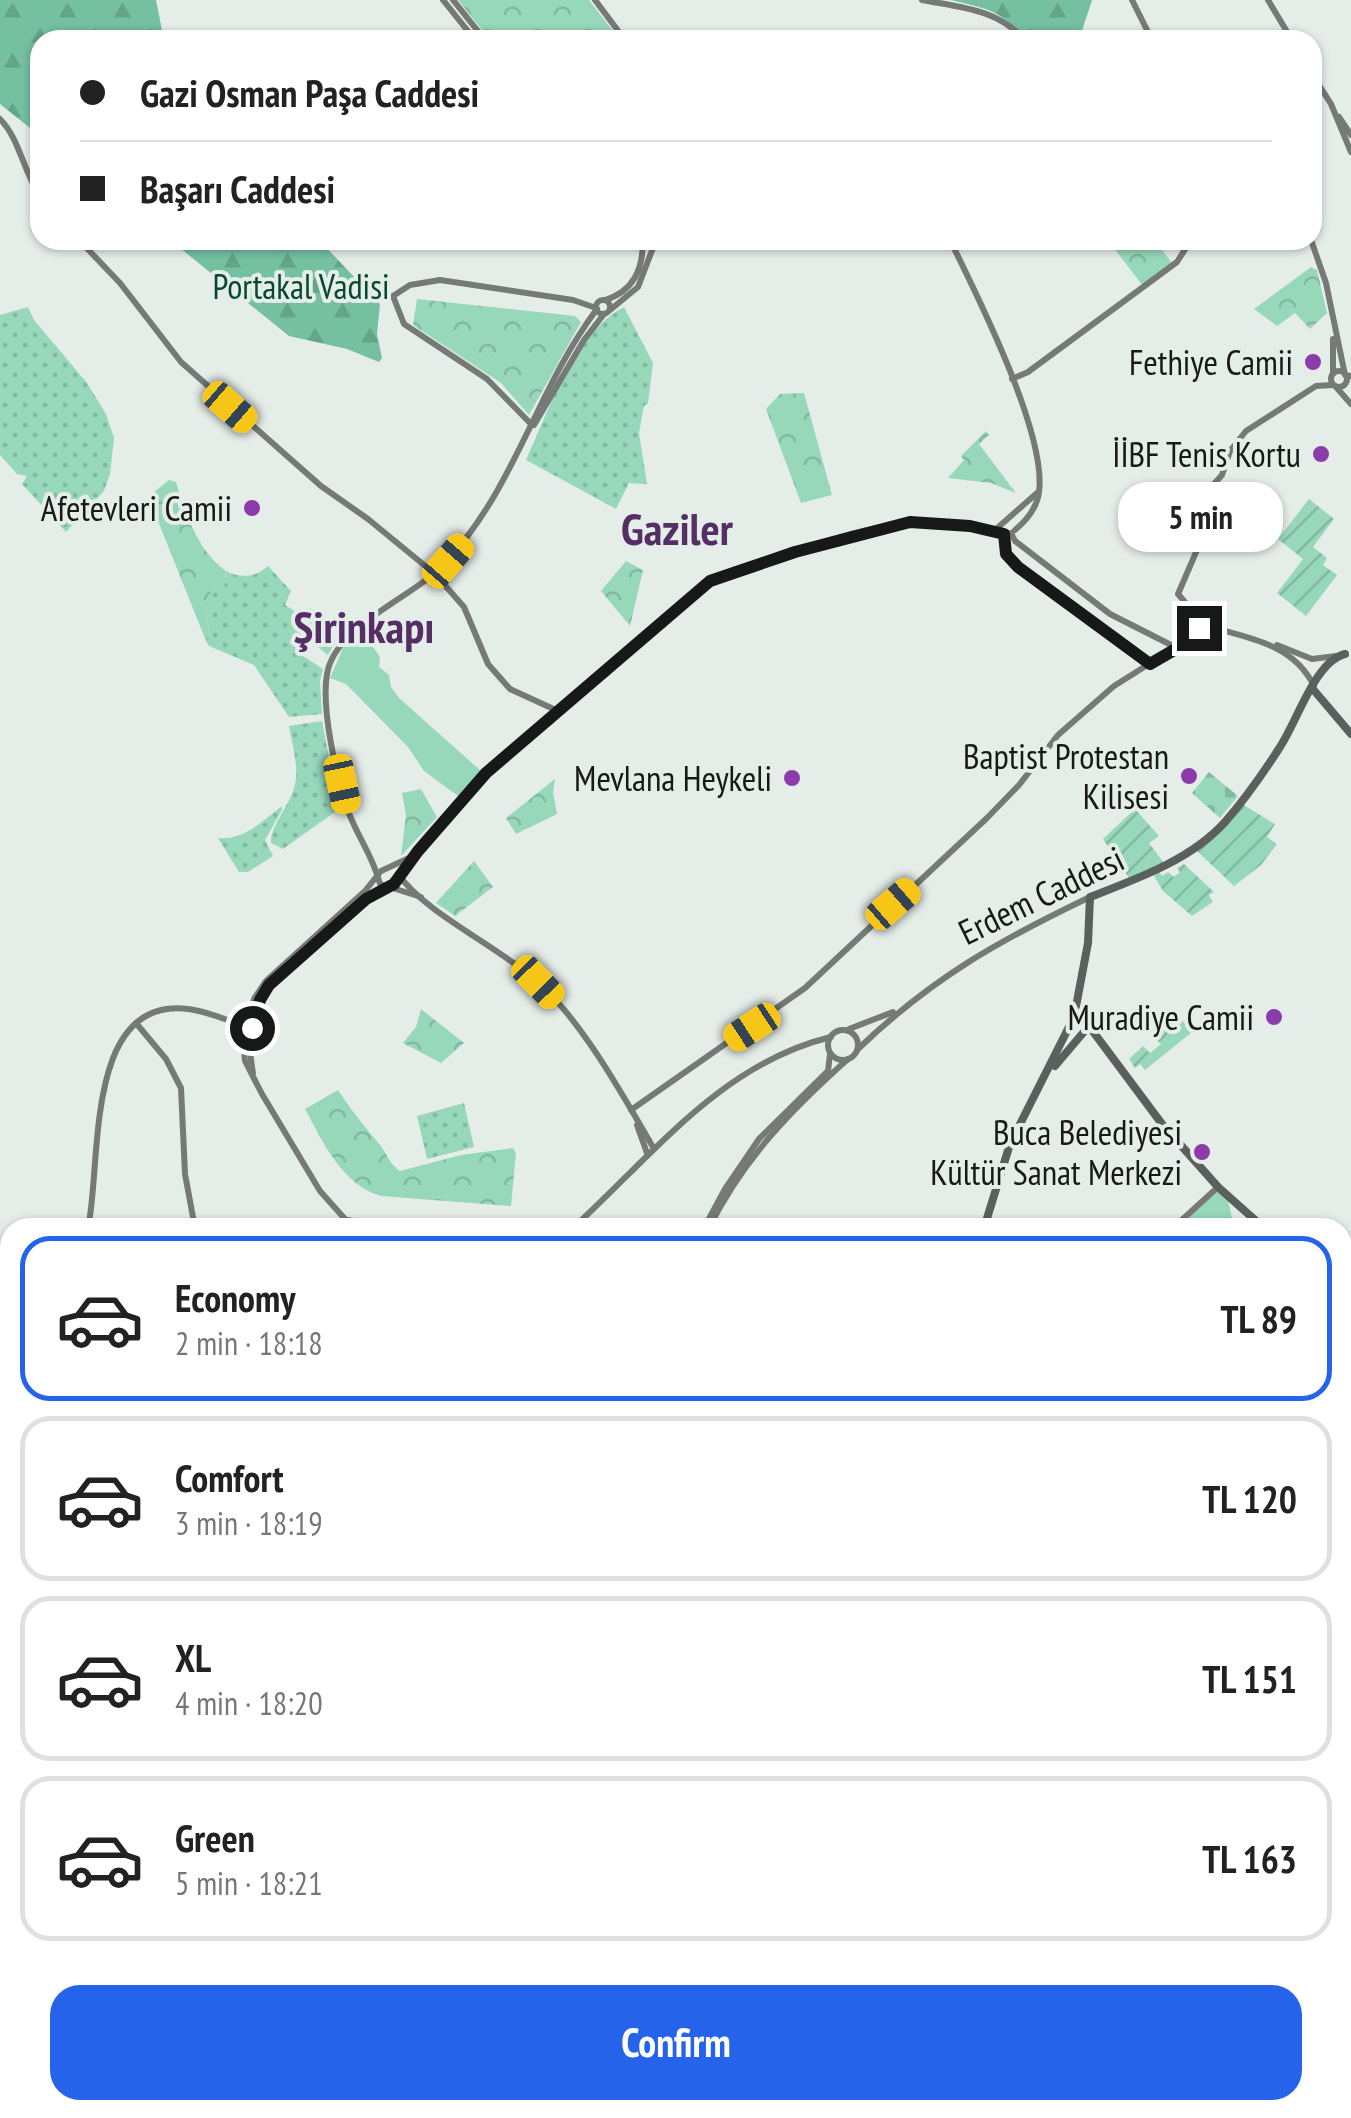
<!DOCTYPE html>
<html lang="en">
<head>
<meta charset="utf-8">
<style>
  :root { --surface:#fff; --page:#f2f2f2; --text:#222; --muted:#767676; --line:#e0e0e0; --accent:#2563eb }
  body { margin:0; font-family:"PT Sans Narrow",sans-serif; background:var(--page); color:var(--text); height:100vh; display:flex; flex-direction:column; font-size:38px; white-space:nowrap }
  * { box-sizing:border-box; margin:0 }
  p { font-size:32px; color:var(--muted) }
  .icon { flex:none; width:55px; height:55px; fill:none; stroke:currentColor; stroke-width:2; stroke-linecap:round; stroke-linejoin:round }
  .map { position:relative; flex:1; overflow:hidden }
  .panel { position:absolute; left:0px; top:1218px; width:1352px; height:902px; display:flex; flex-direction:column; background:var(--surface); border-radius:30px 30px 0 0; box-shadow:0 2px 8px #0004 }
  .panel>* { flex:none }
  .banner { position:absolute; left:30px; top:30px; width:1292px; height:220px; border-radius:30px; box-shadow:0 2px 8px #0004; display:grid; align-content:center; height:220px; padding:0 50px; background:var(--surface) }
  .end { position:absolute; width:45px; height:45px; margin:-22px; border:12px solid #161917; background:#fff; box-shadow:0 0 0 5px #fff }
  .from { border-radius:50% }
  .bubble { position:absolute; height:70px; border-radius:30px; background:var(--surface); box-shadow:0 2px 8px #0004; font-size:32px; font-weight:700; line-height:70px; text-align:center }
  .car { position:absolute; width:30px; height:60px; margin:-30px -15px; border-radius:12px; box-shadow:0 0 8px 2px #0007; background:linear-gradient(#f5c518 24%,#345 0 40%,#f5c518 0 76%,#345 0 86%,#f5c518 0) }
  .banner b { display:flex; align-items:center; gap:35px; height:95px; font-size:38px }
  .banner b+b { border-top:2px solid var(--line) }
  .banner i { width:25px; height:25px; background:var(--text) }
  ul { padding:18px 0 0; list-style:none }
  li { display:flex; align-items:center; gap:30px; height:165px; margin:0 20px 15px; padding:0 30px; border:5px solid var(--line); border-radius:30px }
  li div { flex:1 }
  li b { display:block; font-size:38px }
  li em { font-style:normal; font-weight:700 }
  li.selected { border-color:var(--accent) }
  li>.icon { width:90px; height:90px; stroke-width:1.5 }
  .cta { display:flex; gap:20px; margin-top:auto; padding:20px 50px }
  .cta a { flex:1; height:115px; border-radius:30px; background:var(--accent); color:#fff; font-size:40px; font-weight:700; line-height:115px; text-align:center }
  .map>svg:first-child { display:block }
</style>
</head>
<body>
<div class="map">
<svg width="1351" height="2118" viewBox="0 0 1351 2118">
  <defs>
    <pattern id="grass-dots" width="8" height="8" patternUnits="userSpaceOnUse" patternTransform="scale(2.5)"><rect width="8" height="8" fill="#97d8bb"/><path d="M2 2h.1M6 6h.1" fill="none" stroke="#81b9a0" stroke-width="1.8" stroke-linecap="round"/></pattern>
    <pattern id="forest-firs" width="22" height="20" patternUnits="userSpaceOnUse" patternTransform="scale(2.5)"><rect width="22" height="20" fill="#74c0a0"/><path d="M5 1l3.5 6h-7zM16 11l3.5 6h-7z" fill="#64a489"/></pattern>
    <pattern id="cemetery-stones" width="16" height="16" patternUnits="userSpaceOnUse" patternTransform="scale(2.5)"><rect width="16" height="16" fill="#97d8bb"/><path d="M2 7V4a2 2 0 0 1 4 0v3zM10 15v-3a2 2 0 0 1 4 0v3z" fill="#81b9a0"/></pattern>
    <pattern id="park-crowns" width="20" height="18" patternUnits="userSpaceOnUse" patternTransform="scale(2.5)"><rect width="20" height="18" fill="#97d8bb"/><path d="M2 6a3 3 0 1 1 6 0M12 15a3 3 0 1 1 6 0" fill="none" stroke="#81b9a0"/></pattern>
    <pattern id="garden-furrows" width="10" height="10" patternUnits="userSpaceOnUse" patternTransform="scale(2.5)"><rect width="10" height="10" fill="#97d8bb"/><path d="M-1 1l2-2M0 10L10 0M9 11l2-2" fill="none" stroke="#81b9a0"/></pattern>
  </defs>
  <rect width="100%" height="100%" fill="#e5ede9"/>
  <g fill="url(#grass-dots)">
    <path d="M 28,307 L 34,320 L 87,383 L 106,414 L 114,438 L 110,474 L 104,491 L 66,532 L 22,484 L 27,476 L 17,474 L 0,455 L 0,315 Z"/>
    <path d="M 624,307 L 653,363 L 648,403 L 644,406 L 639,433 L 647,484 L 629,483 L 616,509 L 526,460 C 550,409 572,335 624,307 Z"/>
    <path d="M 268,566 L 291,591 L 285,605 L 299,614 L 310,608 L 323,617 L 321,628 L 336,641 L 328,655 L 308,639 L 297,652 L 323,669 L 320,681 L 322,714 L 289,717 L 254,665 L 209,646 L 206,641 L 210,637 C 208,620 200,598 217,587 L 224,587 L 226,571 C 241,579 256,577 268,566 Z"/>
    <path d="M 322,721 L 339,809 L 283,849 L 271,843 C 270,825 291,805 295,784 C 299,766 292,744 289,726 Z"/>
    <path d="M 282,806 L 282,810 L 265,840 L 273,856 L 248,872 L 239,872 L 218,838 C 244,841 262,821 282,806 Z"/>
    <path d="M 464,1103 L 474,1147 L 427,1159 L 417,1116 Z"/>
  </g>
  <g fill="url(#forest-firs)">
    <path d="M 0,0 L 156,0 L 164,40 L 40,40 L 40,136 L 0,104 Z"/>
    <path d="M 951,0 L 1092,0 L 1079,40 L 1026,40 C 1001,10 988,9 951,0 Z"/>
    <path d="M 170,240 L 319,240 L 380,304 L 377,334 L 382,358 L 379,362 L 347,349 L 289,336 Z"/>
  </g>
  <path fill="url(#cemetery-stones)" d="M 1209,772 L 1238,796 L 1220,818 L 1192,793 Z"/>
  <g fill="url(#park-crowns)">
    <path d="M 458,0 L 589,0 L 620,40 L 490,40 Z"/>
    <path d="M 1112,240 L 1154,240 L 1173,264 L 1143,286 L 1110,243 Z"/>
    <path d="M 1311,267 L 1317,270 L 1327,313 L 1310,329 L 1295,313 L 1277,326 L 1254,309 Z"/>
    <path d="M 417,299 L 575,316 L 581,322 L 529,415 L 501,383 L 413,325 Z"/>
    <path d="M 804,393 L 832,495 L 801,503 L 766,409 L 780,394 Z"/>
    <path d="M 986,431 L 989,435 L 979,444 L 1016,493 L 991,483 L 948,478 L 964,460 L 961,456 Z"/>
    <path d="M 169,480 L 176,482 C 185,514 198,551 226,571 L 224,588 L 217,587 C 200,598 208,620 210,637 L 206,641 L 150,501 L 154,492 Z"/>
    <path d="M 626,561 L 643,570 L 630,626 L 601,591 Z"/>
    <path d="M 555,779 L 553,792 L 557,814 L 516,834 L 506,818 Z"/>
    <path d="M 421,789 L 437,817 L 401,856 L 406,815 L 402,793 Z"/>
    <path d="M 474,861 L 493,887 L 455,916 L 436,903 Z"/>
    <path d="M 421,1009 L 464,1043 L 441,1063 L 403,1043 L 416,1027 Z"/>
    <path d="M 338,1090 C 351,1110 365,1127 380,1145 C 388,1155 387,1161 400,1171 L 461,1155 L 513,1148 L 516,1153 L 511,1206 L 381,1196 C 342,1185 323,1142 305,1109 Z"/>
    <path d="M 1218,1189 L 1228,1201 L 1234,1227 L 1198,1227 L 1189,1217 Z"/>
    <path d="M 1349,2042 L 1351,2118 L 1174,2118 L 1172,2110 L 1342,2110 L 1343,2056 Z"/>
  </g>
  <g fill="url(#garden-furrows)">
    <path d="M 1309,499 L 1334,519 L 1313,547 L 1327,558 L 1323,565 L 1337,575 L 1306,616 L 1277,593 L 1303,559 L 1278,539 Z"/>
    <path d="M 1242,804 L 1275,824 L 1267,837 L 1277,844 L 1261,865 L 1234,886 L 1197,851 L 1217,836 Z"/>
    <path d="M 1135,809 L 1159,836 L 1149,843 L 1164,863 L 1129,878 L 1103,839 Z"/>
    <path d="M 1184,864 L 1214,892 L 1209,895 L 1213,902 L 1192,916 L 1163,891 L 1154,876 L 1159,871 L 1162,876 L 1168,872 L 1174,877 L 1180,872 L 1177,868 Z"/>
    <path d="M 1168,1017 L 1178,1025 L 1183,1021 L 1192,1032 L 1145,1070 L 1140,1064 L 1135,1068 L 1129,1059 L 1143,1046 L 1150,1053 L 1161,1044 L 1147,1031 Z"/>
  </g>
  <path fill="#97d8bb" d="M 363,632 L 380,657 L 379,667 L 389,675 L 391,687 L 399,698 L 481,771 L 458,796 L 424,771 L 408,747 L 346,684 L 330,678 L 343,648 Z"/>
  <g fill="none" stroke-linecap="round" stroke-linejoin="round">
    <g stroke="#757a77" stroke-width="6">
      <path d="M 443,0 L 475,40"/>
      <path d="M 453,0 L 485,40"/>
      <path d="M 595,0 L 625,40"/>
      <path d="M 922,0 C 958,7 999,9 1024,40"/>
      <path d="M 1132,0 L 1152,40"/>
      <path d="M 1268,0 L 1292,40"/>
      <path d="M 1312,74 L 1331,104 L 1351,152"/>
      <path d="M 1339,117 L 1351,135"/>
      <path d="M 0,119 C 20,139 23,172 40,195"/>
      <path d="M 79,240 L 120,283 L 181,362 L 321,486 L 368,519 L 435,574 L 464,607 L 488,664 L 510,689 L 558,711"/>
      <path d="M 950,240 C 977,295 1047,434 1039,492 C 1037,508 1027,520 1015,530"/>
      <path d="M 1311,240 L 1326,283 L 1345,375 L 1351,376"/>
      <path d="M 605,300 C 634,291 643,269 643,240"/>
      <circle cx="603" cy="307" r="7"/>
      <path d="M 610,310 L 638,287 L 656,240"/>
      <path d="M 1333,339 L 1333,373"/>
      <circle cx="1339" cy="379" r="8"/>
      <path d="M 1012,379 L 1028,372 L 1177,262 L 1191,240"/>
      <path d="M 1336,387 L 1351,404"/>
      <path d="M 532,425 L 487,379 L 404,324 L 393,296 L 410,285 L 440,280 L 573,300 L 596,308"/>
      <path d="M 534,425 L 584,340 L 604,314"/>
      <path d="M 995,530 L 1037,493"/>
      <path d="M 1011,533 L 1015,541 L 1110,614 L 1175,647"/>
      <path d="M 1004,534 L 1007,554 L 1018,567 L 1150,664"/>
      <path d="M 1202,622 L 1178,594 L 1200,543 L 1177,525 L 1222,475 L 1230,451 L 1246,431 L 1316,386 L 1333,385"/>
      <path d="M 1277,645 L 1312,659 L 1336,656"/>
      <path d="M 398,874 C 426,914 500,947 539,983 C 583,1023 624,1097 654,1149"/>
      <path d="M 421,897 L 380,884 C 373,855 356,835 347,808 C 336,774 321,709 327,674 C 335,625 414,598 446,562 C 517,485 536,390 597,309"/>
      <path d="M 136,1023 L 166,1059 L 181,1088 L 185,1174 L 195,1228"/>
      <path d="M 849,1029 L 893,1012"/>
      <circle cx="843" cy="1045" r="15"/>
      <path d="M 858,1049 C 932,978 998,941 1090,897"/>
      <path d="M 253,1073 C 247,1044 250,1010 269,985 L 366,899 L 394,884 L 418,851 L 486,773 L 709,581 L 734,570 C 816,547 916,499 1002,534"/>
      <path d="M 631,1110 L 805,988 L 987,818 L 1019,785 L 1058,735 L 1114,686 L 1195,635 L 1202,622 L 1207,626 C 1247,638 1293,643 1314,686"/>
      <path d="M 637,1125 L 647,1153"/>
      <path d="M 348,1220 L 380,1228"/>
      <path d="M 88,1228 C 102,1165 83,996 188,1009 C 207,1011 228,1021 246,1026"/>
      <path d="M 353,1228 L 320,1191 L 262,1094 L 245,1061 L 243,1039 L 254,999 L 266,981 L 365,891 L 381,871 L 409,858"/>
      <path d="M 573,1228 C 652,1156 722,1063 831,1037"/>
      <path d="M 704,1228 L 725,1189 L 759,1139 L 828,1071 L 830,1054"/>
      <path d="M 709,1228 C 743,1159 792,1109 848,1059"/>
      <path d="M 1173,1228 L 1218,1187"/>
      <path d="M 1342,1403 L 1351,1393"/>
      <path d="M 0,1806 L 10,1816"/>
      <path d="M 1342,1857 L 1351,1862"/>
      <path d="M 122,2110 L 128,2118"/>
      <path d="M 585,2110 L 603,2118"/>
      <path d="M 1014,2110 L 1015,2118"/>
      <path d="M 317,2118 L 321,2110"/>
      <path d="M 473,2118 L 474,2110"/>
      <path d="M 484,2118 L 486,2110"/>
      <path d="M 888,2118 L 889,2110"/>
      <path d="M 926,2118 L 927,2110"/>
      <path d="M 933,2118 L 934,2110"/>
    </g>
    <g stroke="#5a605d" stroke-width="8">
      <path d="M 1312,688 L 1351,734"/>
      <path d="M 1077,1010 L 1162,1124 L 1218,1187 L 1264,1228"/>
      <path d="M 1055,1066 L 1088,1027"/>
      <path d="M 984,1228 L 1010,1144 L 1074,1017 L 1088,943 L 1090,897 C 1136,879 1191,860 1225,822 C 1245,799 1264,772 1280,747 C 1297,722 1315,661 1345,654"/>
      <path d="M 1342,1296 L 1351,1304"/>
      <path d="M 0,2035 L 10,2060"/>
      <path d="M 0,2079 L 10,2108"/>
      <path d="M 22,2110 L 23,2118"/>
      <path d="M 727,2118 L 729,2110"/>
    </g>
  </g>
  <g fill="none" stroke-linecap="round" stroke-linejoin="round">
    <path stroke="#161917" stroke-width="12" d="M 252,1028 L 260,1000 L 269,985 L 366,899 L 394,884 L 418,851 L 486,773 L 710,581 L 795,552 L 910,522 L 970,526 L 1004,534 L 1006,554 L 1018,567 L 1150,664 L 1181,646 L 1199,628"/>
  </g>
  <g fill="#8c3bab" stroke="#e5ede9" stroke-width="4">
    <circle cx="1313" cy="362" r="10"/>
    <circle cx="1321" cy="454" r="10"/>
    <circle cx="252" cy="508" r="10"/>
    <circle cx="1189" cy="776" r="10"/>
    <circle cx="792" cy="778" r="10"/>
    <circle cx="1274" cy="1017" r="10"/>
    <circle cx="1202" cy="1152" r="10"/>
  </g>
  <g text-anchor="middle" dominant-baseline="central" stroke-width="8" stroke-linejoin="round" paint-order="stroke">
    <g font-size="35" fill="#074833" stroke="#e5ede9">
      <text x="301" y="286">Portakal Vadisi</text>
    </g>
    <g font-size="35" fill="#161917" stroke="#e5ede9" text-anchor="end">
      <text x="1293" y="362">Fethiye Camii</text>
      <text x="1301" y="454">İİBF Tenis Kortu</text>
      <text x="232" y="508">Afetevleri Camii</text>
      <text x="1169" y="756">Baptist Protestan<tspan x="1169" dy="40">Kilisesi</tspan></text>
      <text x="772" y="778">Mevlana Heykeli</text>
      <text x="1254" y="1017">Muradiye Camii</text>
      <text x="1182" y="1132">Buca Belediyesi<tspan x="1182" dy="40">Kültür Sanat Merkezi</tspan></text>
    </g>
    <g font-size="35" fill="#161917" stroke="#e5ede9">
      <text transform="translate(1041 895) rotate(-26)">Erdem Caddesi</text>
    </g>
    <g font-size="45" font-weight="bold" fill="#552e65" stroke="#e5ede9">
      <text x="677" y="528">Gaziler</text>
      <text x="364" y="626">Şirinkapı</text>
    </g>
  </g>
</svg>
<i class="end from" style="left:252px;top:1028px"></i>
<i class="end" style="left:1199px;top:628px"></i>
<div class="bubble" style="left:1118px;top:482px;width:165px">5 min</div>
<i class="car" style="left:230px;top:407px;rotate:131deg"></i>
<i class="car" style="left:448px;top:561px;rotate:41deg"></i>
<i class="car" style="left:342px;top:784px;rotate:168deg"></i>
<i class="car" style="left:893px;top:904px;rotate:49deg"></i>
<i class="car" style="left:538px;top:982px;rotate:136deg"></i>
<i class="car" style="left:752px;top:1027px;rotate:237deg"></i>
<div class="banner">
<b><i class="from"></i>Gazi Osman Paşa Caddesi</b>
<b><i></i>Başarı Caddesi</b>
</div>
<section class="panel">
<ul>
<li class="selected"><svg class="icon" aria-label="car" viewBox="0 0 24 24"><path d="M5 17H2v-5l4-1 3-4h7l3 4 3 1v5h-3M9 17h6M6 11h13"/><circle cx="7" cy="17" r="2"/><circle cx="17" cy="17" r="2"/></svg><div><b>Economy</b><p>2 min · 18:18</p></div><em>TL 89</em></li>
<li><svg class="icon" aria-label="car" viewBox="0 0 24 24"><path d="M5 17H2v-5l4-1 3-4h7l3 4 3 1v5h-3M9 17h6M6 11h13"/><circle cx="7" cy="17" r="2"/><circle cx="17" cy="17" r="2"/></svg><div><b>Comfort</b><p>3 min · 18:19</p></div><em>TL 120</em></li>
<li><svg class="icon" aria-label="car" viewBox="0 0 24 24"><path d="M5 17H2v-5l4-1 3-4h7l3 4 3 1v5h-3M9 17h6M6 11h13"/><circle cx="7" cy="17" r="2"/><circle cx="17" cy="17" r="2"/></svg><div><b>XL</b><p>4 min · 18:20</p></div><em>TL 151</em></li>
<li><svg class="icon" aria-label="car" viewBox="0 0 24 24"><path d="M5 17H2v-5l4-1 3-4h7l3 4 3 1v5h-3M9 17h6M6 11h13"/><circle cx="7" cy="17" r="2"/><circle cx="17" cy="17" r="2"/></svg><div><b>Green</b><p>5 min · 18:21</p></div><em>TL 163</em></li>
</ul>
<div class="cta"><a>Confirm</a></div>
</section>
</div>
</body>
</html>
